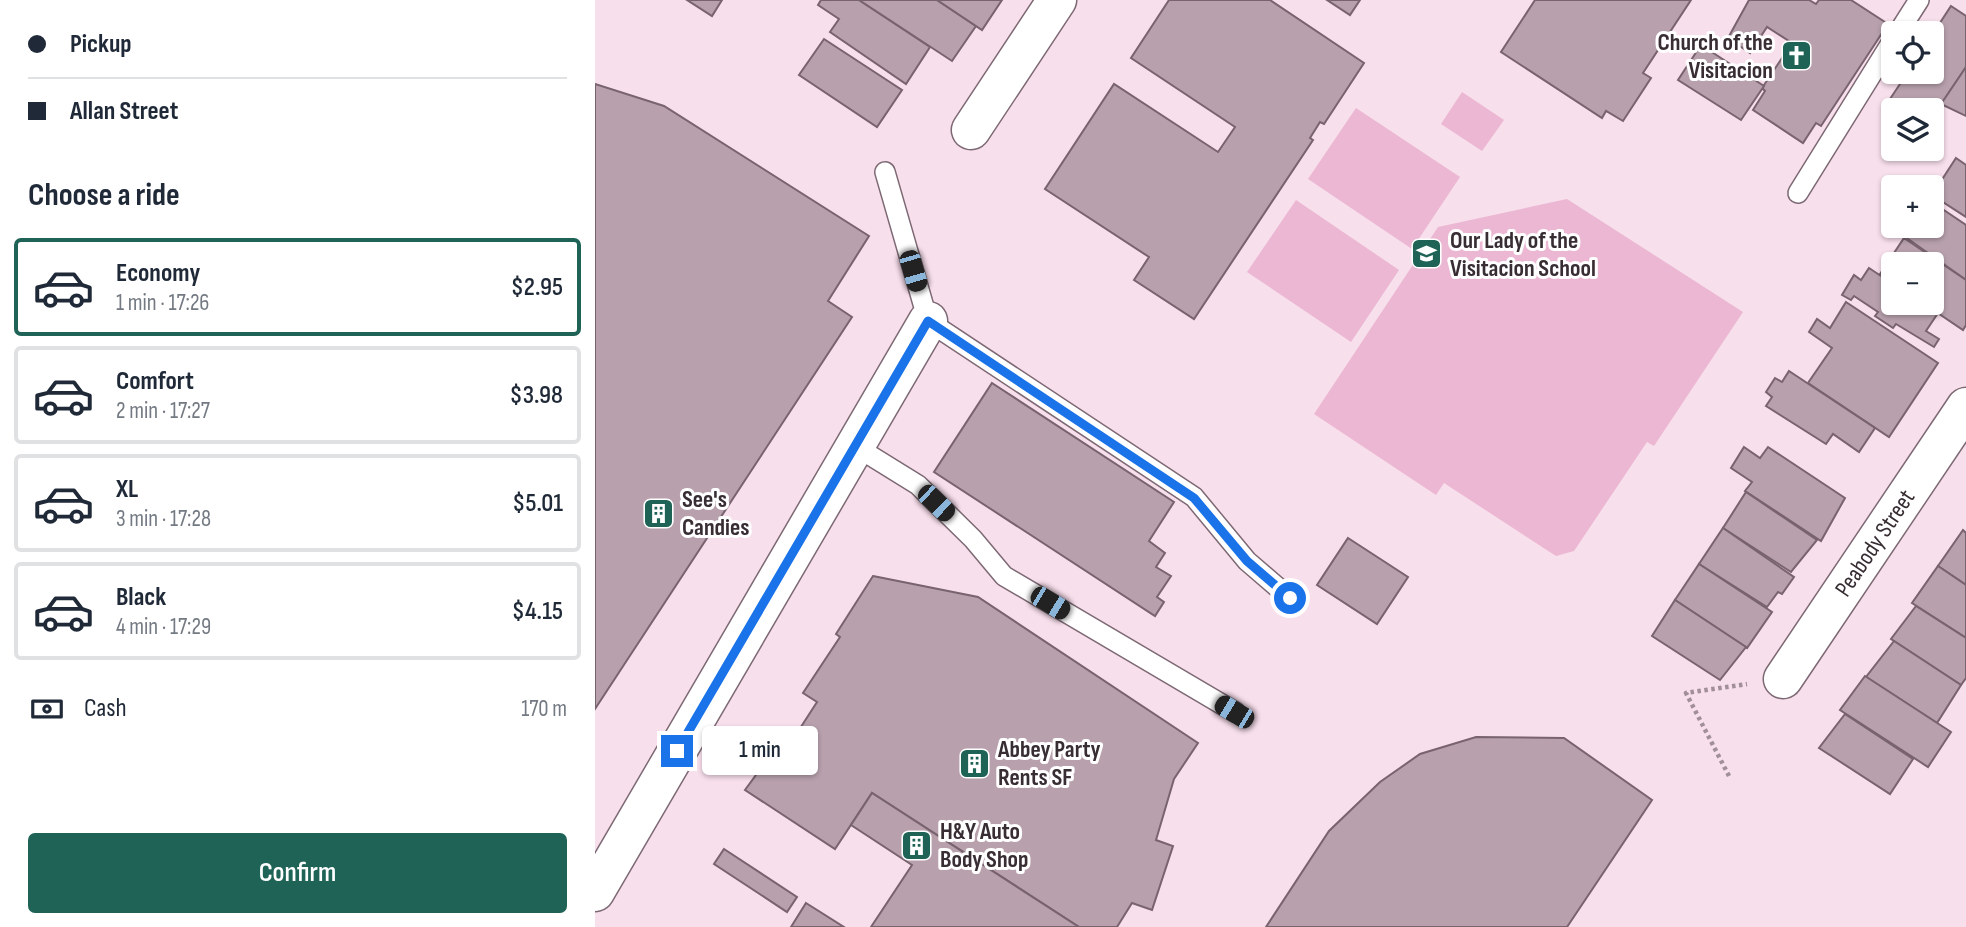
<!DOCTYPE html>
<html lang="en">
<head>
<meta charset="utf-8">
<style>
  :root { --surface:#fff; --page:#f2f2f3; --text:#1f2937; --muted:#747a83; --line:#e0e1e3; --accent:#1e6356 }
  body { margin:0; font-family:"Sofia Sans Condensed",sans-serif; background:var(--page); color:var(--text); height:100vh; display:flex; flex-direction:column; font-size:26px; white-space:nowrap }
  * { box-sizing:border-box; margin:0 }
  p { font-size:23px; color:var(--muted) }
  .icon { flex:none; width:38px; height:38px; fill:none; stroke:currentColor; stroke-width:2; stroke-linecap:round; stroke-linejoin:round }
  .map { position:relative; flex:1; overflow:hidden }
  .panel { display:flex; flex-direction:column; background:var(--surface); width:595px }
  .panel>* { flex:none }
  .top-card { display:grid; align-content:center; height:154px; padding:0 28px; background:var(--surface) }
  .controls { position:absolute; left:1286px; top:21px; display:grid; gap:14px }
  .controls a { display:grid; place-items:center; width:63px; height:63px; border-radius:7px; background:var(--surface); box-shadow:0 2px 5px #0004; font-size:35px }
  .end { position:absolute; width:32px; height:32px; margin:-16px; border:9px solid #1a73e8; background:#fff; box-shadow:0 0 0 4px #fff }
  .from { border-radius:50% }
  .bubble { position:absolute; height:49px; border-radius:7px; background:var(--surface); box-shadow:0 2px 5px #0004; font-size:23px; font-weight:600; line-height:49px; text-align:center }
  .car { position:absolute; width:21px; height:42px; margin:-21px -10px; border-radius:9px; box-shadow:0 0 5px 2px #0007; background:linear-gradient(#222 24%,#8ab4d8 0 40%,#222 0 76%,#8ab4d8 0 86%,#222 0) }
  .top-card b { display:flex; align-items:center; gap:24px; height:66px; font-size:26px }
  .top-card b+b { border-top:2px solid var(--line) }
  .top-card i { width:18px; height:18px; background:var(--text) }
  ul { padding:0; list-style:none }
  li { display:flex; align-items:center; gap:21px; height:98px; margin:0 14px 10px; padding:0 14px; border:4px solid var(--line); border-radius:7px }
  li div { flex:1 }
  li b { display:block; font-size:26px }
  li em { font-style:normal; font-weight:600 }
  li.current { border-color:var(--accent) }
  li>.icon { width:63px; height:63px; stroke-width:1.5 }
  h2 { padding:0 28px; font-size:32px; line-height:84px }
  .pay { display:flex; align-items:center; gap:18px; height:77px; padding:0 28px; font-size:26px }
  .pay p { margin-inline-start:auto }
  .cta { display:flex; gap:14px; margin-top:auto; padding:14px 28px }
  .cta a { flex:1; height:80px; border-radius:7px; background:var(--accent); color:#fff; font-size:28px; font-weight:600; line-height:80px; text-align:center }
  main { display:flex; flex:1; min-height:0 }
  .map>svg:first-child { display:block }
</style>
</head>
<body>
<main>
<section class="panel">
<div class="top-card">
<b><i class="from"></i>Pickup</b>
<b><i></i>Allan Street</b>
</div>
<h2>Choose a ride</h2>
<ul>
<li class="current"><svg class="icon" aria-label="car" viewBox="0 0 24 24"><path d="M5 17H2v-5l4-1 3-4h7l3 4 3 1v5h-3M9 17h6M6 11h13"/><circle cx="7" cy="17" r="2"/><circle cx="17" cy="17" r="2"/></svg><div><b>Economy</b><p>1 min · 17:26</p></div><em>$2.95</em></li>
<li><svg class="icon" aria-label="car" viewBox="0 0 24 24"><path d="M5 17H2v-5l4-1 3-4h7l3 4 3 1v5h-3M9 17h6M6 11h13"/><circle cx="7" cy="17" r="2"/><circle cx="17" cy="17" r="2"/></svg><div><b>Comfort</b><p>2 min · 17:27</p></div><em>$3.98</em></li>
<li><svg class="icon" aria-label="car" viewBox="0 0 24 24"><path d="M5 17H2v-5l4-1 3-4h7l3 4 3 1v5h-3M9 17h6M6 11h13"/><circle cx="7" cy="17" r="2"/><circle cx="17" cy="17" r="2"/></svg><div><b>XL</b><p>3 min · 17:28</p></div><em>$5.01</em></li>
<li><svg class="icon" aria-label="car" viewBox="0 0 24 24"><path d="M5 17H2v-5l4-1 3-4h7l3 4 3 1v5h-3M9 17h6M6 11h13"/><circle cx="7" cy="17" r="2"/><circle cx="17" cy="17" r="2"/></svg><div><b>Black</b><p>4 min · 17:29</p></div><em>$4.15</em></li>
</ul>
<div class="pay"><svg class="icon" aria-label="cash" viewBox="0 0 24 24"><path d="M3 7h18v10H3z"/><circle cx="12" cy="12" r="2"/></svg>Cash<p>170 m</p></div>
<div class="cta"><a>Confirm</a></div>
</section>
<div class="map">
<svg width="1371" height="927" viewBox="0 0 1371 927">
  <rect width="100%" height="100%" fill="#f8dfec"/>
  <g fill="#ebb7d3">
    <path d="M 867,92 L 909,120 L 887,151 L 846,124 Z"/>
    <path d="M 761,108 L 865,177 L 817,249 L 713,179 Z"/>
    <path d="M 972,199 L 1148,312 L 1059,446 L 1052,442 L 979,551 L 961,556 L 849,483 L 841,495 L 719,414 L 843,227 Z"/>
    <path d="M 701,200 L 804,270 L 756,342 L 652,272 Z"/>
  </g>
  <g fill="#b8a1ad" stroke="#78636e" stroke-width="2">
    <path d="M 92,0 L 127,0 L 117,16 Z"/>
    <path d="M 226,0 L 264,0 L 335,47 L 311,84 L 235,32 L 244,19 L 223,5 Z"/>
    <path d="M 264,0 L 342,0 L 381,26 L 357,61 Z"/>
    <path d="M 342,0 L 407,0 L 387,30 Z"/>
    <path d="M 574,0 L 675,0 L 769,63 L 729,124 L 725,122 L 715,138 L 718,140 L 599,319 L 539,280 L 554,257 L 450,189 L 519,84 L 623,152 L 640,127 L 536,58 Z"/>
    <path d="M 732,0 L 765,0 L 755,15 Z"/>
    <path d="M 940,0 L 1096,0 L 1048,73 L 1056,78 L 1028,121 L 1011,111 L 1007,118 L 906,52 Z"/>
    <path d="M 1154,0 L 1214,0 L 1221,4 L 1224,0 L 1256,0 L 1293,24 L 1226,126 L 1221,123 L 1208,143 L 1158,110 L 1170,91 L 1167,88 L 1197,43 L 1172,27 L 1155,53 L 1133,38 Z"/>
    <path d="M 1356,6 L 1371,16 L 1371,67 L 1337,118 L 1337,110 L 1298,110 L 1298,114 L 1289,108 L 1313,72 L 1337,72 L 1337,35 Z"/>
    <path d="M 229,39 L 307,90 L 282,127 L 204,75 Z"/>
    <path d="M 1106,45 L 1169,86 L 1146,120 L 1083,80 Z"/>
    <path d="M 1371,67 L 1371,116 L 1346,104 Z"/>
    <path d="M 0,84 L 69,106 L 274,236 L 233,301 L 257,317 L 0,709 Z"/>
    <path d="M 1361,158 L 1371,165 L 1371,217 L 1337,195 Z"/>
    <path d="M 1337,202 L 1371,225 L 1371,280 L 1292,224 L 1298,214 L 1298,226 L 1337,226 Z"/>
    <path d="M 1309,238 L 1371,280 L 1371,325 L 1368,330 L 1328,303 L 1337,303 L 1337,264 L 1298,264 L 1298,284 L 1285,274 Z"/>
    <path d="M 1274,268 L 1298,284 L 1298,303 L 1328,303 L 1343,313 L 1331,331 L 1344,339 L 1339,347 L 1301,324 L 1298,328 L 1280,316 L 1283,312 L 1259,296 L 1256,300 L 1247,295 L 1259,275 L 1266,280 Z"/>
    <path d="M 1251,302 L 1343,363 L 1294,437 L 1213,383 L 1237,348 L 1214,332 L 1222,319 L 1235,328 Z"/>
    <path d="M 1194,371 L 1280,428 L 1264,452 L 1238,434 L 1231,444 L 1171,406 L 1177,397 L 1171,392 L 1180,378 L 1187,382 Z"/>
    <path d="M 397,383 L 579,502 L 554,541 L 570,553 L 561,567 L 576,576 L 562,597 L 569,602 L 560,616 L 339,472 Z"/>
    <path d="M 1149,447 L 1165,458 L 1173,447 L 1250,498 L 1226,541 L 1150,491 L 1157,482 L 1136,468 Z"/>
    <path d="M 1151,492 L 1222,540 L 1196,572 L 1128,528 Z"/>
    <path d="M 1128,528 L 1199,577 L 1187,594 L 1183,592 L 1172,607 L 1104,564 Z"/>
    <path d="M 1368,530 L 1371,533 L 1371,585 L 1343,566 Z"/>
    <path d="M 753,538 L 813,577 L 782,624 L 722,585 Z"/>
    <path d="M 1104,564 L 1177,612 L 1152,648 L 1080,600 Z"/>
    <path d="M 1343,566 L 1371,585 L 1371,638 L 1317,603 Z"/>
    <path d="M 278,576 L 383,597 L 603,743 L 579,779 L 561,840 L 578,846 L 557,910 L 537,903 L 522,927 L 484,927 L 277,793 L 240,849 L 150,790 L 185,742 L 193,747 L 222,702 L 208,693 L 245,637 L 241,634 Z"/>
    <path d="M 1080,600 L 1151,647 L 1125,680 L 1057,636 Z"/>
    <path d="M 1321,606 L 1371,638 L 1371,678 L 1366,685 L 1296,639 Z"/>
    <path d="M 1299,641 L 1366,685 L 1342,723 L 1271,677 Z"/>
    <path d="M 1270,676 L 1356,732 L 1333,767 L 1245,710 Z"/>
    <path d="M 1250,714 L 1318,759 L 1295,794 L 1224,748 Z"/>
    <path d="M 881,737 L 969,738 L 1057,800 L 972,927 L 671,927 L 734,831 L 785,782 L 825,754 Z"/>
    <path d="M 277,793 L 484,927 L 276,927 L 317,865 L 256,825 Z"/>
    <path d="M 129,849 L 202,897 L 192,912 L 119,864 Z"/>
    <path d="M 211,903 L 249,927 L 196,927 Z"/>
  </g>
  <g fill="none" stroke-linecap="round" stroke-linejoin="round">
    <defs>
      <g id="lane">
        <path d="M 1303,33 L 1324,0"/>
        <path d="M 290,172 L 333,321 L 599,497 L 652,561 L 695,598"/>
        <path d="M 1203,193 L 1298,40"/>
        <path d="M 260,446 L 323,485 L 378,539 L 409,576 L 640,712"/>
      </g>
      <g id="street">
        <path d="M 376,130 L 462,0"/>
        <path id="s1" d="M 1188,679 L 1371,407"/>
        <path d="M 0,892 L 333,321"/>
      </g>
    </defs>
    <use href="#lane" stroke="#7d6974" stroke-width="22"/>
    <use href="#street" stroke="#7d6974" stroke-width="41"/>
    <path stroke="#a18f98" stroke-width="4.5" stroke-dasharray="3.5 3.5" stroke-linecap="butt" d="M 1134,776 L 1091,693 L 1152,684"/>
    <use href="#lane" stroke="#fff" stroke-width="19"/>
    <use href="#street" stroke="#fff" stroke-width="38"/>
  </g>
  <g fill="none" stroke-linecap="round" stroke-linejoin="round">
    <path stroke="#1a73e8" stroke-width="9" d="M 82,751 L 333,321 L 599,498 L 652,561 L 695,598"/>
  </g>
  <defs>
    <symbol id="church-square" viewBox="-11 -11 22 22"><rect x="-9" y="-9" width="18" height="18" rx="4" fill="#1e6356" stroke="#fff"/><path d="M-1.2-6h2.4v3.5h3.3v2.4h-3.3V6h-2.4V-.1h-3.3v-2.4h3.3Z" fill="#fff"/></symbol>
    <symbol id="school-square" viewBox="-11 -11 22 22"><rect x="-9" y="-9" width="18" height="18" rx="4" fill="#1e6356" stroke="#fff"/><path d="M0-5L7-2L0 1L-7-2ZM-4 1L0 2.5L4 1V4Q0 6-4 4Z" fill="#fff"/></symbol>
    <symbol id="building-square" viewBox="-11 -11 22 22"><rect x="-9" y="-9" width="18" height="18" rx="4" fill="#1e6356" stroke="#fff"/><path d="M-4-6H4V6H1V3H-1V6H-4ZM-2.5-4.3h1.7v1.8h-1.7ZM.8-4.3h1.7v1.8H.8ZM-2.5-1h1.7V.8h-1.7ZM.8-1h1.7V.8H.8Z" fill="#fff"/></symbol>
  </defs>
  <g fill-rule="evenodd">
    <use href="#church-square" x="1184" y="38" width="35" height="35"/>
    <use href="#school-square" x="814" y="236" width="35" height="35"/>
    <use href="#building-square" x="46" y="496" width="35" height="35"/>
    <use href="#building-square" x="362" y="746" width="35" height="35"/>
    <use href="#building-square" x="304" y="828" width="35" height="35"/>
  </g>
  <g text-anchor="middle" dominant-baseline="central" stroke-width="6" stroke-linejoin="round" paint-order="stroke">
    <g font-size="24" font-weight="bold" fill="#372d32" stroke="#fff" text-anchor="start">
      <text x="1178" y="42" text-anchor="end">Church of the<tspan x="1178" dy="28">Visitacion</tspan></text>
      <text x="855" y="240">Our Lady of the<tspan x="855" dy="28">Visitacion School</tspan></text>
      <text x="87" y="499">See's<tspan x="87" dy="28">Candies</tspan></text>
      <text x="403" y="749">Abbey Party<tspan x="403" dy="28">Rents SF</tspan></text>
      <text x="345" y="831">H&amp;Y Auto<tspan x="345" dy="28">Body Shop</tspan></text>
    </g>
    <g font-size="24" fill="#372d32" stroke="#fff">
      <text stroke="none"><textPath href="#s1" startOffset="164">Peabody Street</textPath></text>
    </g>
  </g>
</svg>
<div class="controls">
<a><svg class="icon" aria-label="locate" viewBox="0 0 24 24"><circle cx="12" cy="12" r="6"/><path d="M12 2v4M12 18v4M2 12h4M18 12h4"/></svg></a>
<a><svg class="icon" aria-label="layers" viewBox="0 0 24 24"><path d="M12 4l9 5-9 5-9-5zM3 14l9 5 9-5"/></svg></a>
<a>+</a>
<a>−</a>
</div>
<i class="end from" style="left:695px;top:598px"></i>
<i class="end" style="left:82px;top:751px"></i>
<div class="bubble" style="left:107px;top:726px;width:116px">1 min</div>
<i class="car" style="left:318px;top:271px;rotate:164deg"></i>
<i class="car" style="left:341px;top:503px;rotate:134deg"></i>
<i class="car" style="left:455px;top:603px;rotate:121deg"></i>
<i class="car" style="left:639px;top:712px;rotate:301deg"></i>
</div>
</main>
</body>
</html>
